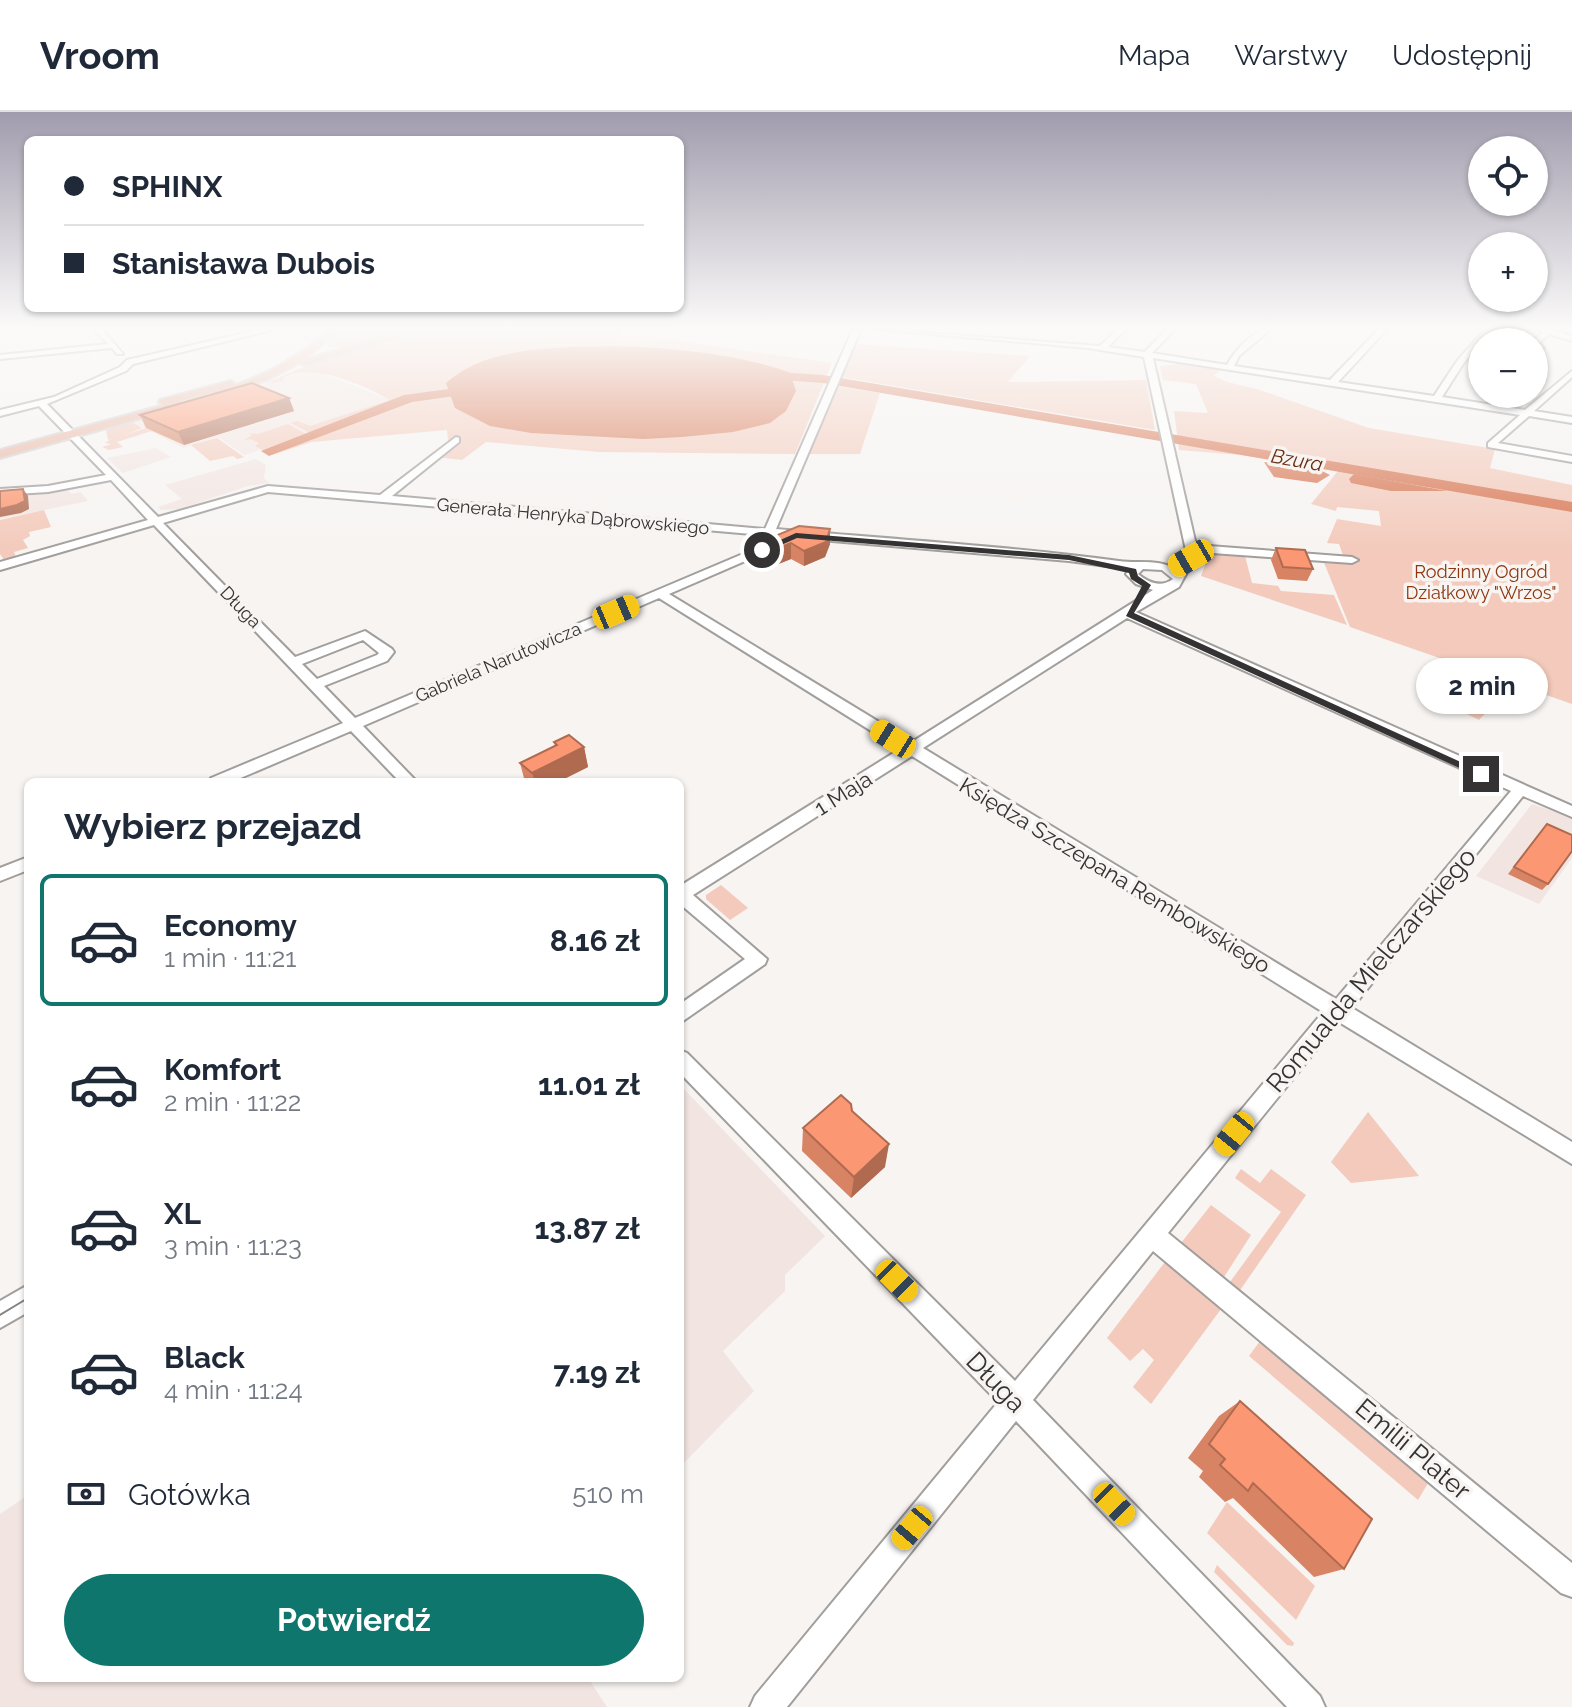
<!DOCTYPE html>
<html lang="pl">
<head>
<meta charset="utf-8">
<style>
  :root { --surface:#fff; --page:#f6f6f7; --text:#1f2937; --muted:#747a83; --line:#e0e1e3; --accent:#0f766e }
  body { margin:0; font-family:Raleway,sans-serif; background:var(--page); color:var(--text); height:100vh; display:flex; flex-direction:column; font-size:30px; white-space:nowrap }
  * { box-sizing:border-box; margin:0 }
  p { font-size:26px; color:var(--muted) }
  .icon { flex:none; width:44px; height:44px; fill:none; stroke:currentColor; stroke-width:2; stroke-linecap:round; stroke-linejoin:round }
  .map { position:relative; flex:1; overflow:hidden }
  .sheet { position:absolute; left:24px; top:666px; width:660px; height:904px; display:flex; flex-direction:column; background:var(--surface); border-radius:12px; box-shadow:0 2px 6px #0004 }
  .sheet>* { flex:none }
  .banner { position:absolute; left:24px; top:24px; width:660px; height:176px; border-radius:12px; box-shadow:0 2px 6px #0004; display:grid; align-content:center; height:176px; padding:0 40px; background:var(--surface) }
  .fabs { position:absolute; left:1468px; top:24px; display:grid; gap:16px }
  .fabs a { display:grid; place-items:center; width:80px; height:80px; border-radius:50%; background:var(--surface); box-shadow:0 2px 6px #0004; font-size:40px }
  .end { position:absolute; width:36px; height:36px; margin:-18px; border:10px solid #343232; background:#fff; box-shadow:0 0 0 4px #fff }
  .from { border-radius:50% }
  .bubble { position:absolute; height:56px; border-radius:28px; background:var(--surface); box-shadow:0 2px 6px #0004; font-size:26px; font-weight:700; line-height:56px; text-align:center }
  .car { position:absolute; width:24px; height:48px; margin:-24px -12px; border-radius:10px; box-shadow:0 0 6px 2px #0007; background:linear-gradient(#f5c518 24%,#345 0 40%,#f5c518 0 76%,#345 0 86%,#f5c518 0) }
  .banner b { display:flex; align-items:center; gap:28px; height:76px; font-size:30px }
  .banner b+b { border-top:2px solid var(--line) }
  .banner i { width:20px; height:20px; background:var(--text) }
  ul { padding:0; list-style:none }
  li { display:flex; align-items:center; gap:24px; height:132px; margin:0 16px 12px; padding:0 24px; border:4px solid transparent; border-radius:12px }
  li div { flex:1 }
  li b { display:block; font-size:30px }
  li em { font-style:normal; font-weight:700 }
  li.current { border-color:var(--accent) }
  li>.icon { width:72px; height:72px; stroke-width:1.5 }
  h2 { padding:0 40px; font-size:36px; line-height:96px }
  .pay { display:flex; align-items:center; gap:20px; height:88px; padding:0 40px; font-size:30px }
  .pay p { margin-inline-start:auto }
  .primary-button { display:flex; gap:16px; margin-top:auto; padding:16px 40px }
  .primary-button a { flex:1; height:92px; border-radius:48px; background:var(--accent); color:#fff; font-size:32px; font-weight:700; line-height:92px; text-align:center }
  header { display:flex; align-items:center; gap:48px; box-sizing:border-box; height:112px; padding:0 40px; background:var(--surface); border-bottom:2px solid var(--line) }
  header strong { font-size:38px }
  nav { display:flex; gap:44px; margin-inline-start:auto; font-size:28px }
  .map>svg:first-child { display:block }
</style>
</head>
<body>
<header>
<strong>Vroom</strong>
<nav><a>Mapa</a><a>Warstwy</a><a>Udostępnij</a></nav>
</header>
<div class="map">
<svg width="1572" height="1595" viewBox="0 0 1572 1595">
  <rect width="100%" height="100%" fill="#f7f4f2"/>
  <g fill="#f2e5e1">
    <path d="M 303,254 L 391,288 L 290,329 L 244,343 L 218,325 L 183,336 L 132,310 L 265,272 Z"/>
    <path d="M 156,336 L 171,345 L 123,361 L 107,346 Z"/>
    <path d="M 256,347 L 266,353 L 264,366 L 269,371 L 248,374 L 180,397 L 161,398 L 158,395 L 182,387 L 165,373 Z"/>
    <path d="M 66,376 L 71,382 L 81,380 L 88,389 L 0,407 L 0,382 Z"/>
    <path d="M 1532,692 L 1572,705 L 1572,746 L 1539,792 L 1476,764 Z"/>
    <path d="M 680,973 L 825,1124 L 785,1163 L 785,1179 L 723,1239 L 754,1279 L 680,1355 Z"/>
    <path d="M 28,1383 L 28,1566 L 588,1566 L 607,1595 L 0,1595 L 0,1402 Z"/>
  </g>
  <g fill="#f3cabb">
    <path d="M 340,217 L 413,217 L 348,235 L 329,235 L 328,232 Z"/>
    <path d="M 428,217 L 628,217 L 617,225 L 666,227 L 832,251 L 795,342 L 599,340 L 486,330 L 462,348 L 428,344 L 448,329 L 447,318 L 312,330 L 272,343 L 255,334 L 259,331 L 250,327 L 243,329 L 252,323 L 249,321 L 258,322 L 288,312 L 306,322 L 308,320 L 291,311 L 297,309 L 310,314 L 390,288 C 364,273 310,249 282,266 L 285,269 L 264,272 L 319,249 Z"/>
    <path d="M 856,232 L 1030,244 L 1008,270 L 1146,268 L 1155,318 L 841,265 Z"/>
    <path d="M 1181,252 L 1222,256 L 1214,264 L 1227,270 L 1257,277 L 1369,316 L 1495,337 L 1490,356 L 1572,373 L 1572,592 L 1350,515 L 1323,448 L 1351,447 L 1343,443 L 1339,432 L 1327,431 L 1337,407 L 1381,414 L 1379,399 L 1337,395 L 1336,399 L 1311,392 L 1338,359 L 1240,343 L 1179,338 L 1174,299 L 1208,301 L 1196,272 L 1163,268 L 1160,254 Z"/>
    <path d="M 837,274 L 880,281 L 860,342 L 810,342 Z"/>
    <path d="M 132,310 L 142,316 L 125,323 L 145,316 L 152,319 L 117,330 L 123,335 L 109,338 L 102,335 L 111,332 L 105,331 L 111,327 L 108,328 L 106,318 Z"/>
    <path d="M 217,326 L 244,345 L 245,345 L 237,347 L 233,344 L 210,349 L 191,333 Z"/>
    <path d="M 44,398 L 51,415 L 29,420 L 30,424 L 23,428 L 28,436 L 14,440 L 16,445 L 4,448 L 0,442 L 0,408 Z"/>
    <path d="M 1203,441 L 1245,444 L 1252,471 L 1278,474 L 1281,479 L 1334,483 L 1347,513 L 1201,464 L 1205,453 Z"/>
    <path d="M 1477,576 L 1493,578 L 1502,583 L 1479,608 L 1457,597 Z"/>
    <path d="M 721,773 L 748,796 L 730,808 L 706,787 L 706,783 Z"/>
    <path d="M 1368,1000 L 1419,1064 L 1351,1071 L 1331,1050 Z"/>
    <path d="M 1241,1057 L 1260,1071 L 1271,1057 L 1306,1083 L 1236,1184 L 1177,1136 L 1211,1093 L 1251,1123 L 1224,1165 L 1230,1170 L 1281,1100 L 1235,1066 Z"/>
    <path d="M 1168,1146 L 1224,1193 L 1151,1292 L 1133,1275 L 1154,1248 L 1143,1237 L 1130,1249 L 1107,1226 Z"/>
    <path d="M 1263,1225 L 1431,1366 L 1418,1388 L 1249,1244 Z"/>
    <path d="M 1227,1390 L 1315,1474 L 1296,1508 L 1207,1421 Z"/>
    <path d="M 1217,1453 L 1294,1531 L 1293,1534 L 1287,1533 L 1214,1460 Z"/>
  </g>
  <g fill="#d87855">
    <path d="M 610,234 C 668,235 745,242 799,264 L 792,267 L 796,279 L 786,299 L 770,311 L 733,320 L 682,325 L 643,327 L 531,321 L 490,314 L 455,296 L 446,271 C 488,233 557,236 610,234 Z"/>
    <path d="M 1264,350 L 1320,358 L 1330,363 L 1317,371 L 1274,365 Z"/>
    <path d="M 1354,362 L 1447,379 L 1391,379 L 1351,371 L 1349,367 Z"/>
  </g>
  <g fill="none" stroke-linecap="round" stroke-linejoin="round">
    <g fill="#d87855" fill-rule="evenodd">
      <path d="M 762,259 L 823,263 L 1572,390 L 1572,400 L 823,271 L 757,266 L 757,260 Z"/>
      <path d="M 486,272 L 493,276 L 491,279 L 412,290 L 274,342 L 269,344 L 261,339 L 404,283 Z"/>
    </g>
    <defs>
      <g id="minor">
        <path d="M 94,217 L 102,217 L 123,242 L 117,242 L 112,236 L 0,247 L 0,243 L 108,232 Z"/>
        <path d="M 263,217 L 276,217 L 133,252 L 126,259 L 47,292 L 158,405 L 268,374 L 380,383 L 456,325 L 459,326 L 459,330 L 392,384 L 765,417 L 853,217 L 861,217 L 776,417 C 890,427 1005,434 1119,449 C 1140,452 1161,446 1178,459 L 1187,443 L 1144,245 L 1088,236 L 875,217 L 1100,234 L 1118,217 L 1126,217 L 1108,235 L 1145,240 L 1167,217 L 1175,217 L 1152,241 L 1227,253 C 1234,239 1254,217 1271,217 L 1239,244 L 1234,254 L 1330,268 L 1379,217 L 1387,217 L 1338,270 L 1434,284 L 1457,249 L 1485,217 L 1493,217 L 1463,252 L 1442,285 L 1525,298 L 1572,259 L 1572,265 L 1534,299 L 1572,305 L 1572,311 L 1529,304 L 1498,331 L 1572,344 L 1572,350 L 1488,335 L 1488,331 L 1520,303 L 1153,246 L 1196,433 L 1352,445 L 1358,448 L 1352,451 L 1198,440 L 1179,475 L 1136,500 L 1572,694 L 1572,705 L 1523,684 L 1352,896 L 1572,1030 L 1572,1052 L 1339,910 L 1168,1121 L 1572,1451 L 1572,1485 L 1561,1481 L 1153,1139 L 1033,1288 L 1320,1584 L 1325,1595 L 1287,1595 L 1016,1309 L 787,1595 L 750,1595 L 755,1584 L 998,1290 L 680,961 L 680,938 L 687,941 L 1015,1269 L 1323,900 L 912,644 L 693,783 L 767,847 L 765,852 L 680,911 L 680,892 L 745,847 L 680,792 L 680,774 L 900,637 L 659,486 L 363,614 L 417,670 L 400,670 L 351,619 L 231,670 L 209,670 L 211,666 L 343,611 L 154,413 L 0,458 L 0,450 L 148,408 L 111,368 L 48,380 L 0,383 L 0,377 L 48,374 L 106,363 L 39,294 L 0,304 L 0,298 L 54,285 L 120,255 L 127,248 ZM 268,380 L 763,423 L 757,436 L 355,606 L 324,574 L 387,549 L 394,540 L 392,537 L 365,519 L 295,545 L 163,411 ZM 773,424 L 1069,449 L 1129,457 L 1126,462 L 1136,472 L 1153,478 L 912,630 L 669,482 L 766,440 ZM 1143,457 L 1162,458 L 1173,467 C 1161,476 1149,471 1138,462 ZM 1127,506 L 1511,679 L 1336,887 L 923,636 ZM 363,528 L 379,541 L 377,543 L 317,567 L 302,552 Z"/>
        <path d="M 1539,217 L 1550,217 L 1572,224 L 1572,229 L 1549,222 L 1539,231 L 1544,236 L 1534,244 L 1536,236 L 1532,230 L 1543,220 Z"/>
        <path d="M 28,745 L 28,758 L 0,769 L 0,756 Z"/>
        <path d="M 28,1173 L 28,1200 L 0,1216 L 0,1189 Z"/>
      </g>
      <path id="major" d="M 330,217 L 340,217 L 304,248 L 409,217 L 424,217 L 307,253 L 299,251 L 269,267 L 221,284 L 213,284 L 213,280 L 180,289 L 185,292 L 184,294 L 0,346 L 0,338 L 164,293 L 159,290 L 160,288 L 231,269 L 236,273 C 272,260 302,243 330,217 Z"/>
    </defs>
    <use href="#minor" stroke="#a19e9c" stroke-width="4"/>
    <use href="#major" stroke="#d2d2d2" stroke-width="4"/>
    <use href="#minor" fill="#fff" fill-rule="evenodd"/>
    <use href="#major" fill="#e9b7a4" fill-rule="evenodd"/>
    <path stroke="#868483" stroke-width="2" d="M 0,1203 L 28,1186"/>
    <path stroke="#868483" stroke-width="2" stroke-dasharray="5 5" stroke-linecap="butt" d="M 1555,217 L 1572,223"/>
  </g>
  <g fill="#d88363">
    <path d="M 289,286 L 294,299 L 184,333 L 146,316 L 140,303 Z"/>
    <path d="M 830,417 L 830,432 L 825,445 L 804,454 L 791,447 L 771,455 L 757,447 L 756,432 Z"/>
    <path d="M 1276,436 L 1313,457 L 1307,469 L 1278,467 L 1271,448 Z"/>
    <path d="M 554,630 L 584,635 L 588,655 L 558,670 L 525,670 L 520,651 L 555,634 Z"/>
    <path d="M 1547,712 L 1548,772 L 1542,778 L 1508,762 Z"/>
    <path d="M 852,999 L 885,1055 L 851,1086 L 802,1039 L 803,1016 Z"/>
    <path d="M 1240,1289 L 1344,1457 L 1314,1465 L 1233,1386 L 1225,1390 L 1199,1365 L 1203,1359 L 1188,1346 L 1219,1304 Z"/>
  </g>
  <g fill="#b06a50">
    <path d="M 289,286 L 294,299 L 184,333 L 178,320 Z"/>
    <path d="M 23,377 L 28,384 L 29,397 L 21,401 L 0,405 L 0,397 Z"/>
    <path d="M 830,417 L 830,432 L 825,445 L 804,454 L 804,439 Z"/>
    <path d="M 791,431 L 791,447 L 771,455 L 771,439 Z"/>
    <path d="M 584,635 L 588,655 L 558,670 L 535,670 L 532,661 Z"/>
    <path d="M 889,1032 L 885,1055 L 851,1086 L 854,1065 Z"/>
  </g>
  <g fill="#fb9873" stroke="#b06a50" stroke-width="2">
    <path d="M 252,271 L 289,286 L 178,320 L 140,303 Z"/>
    <path d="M 23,377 L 25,389 L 17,393 L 0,397 L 0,379 Z"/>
    <path d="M 799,414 L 830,417 L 826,430 L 804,439 L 791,431 L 771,439 L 756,432 Z"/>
    <path d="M 1276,436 L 1305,438 L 1313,457 L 1283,455 Z"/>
    <path d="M 569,623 L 584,635 L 532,661 L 520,651 L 557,633 L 554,630 Z"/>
    <path d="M 1547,712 L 1572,723 L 1572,739 L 1548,772 L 1514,755 Z"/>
    <path d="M 841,983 L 851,992 L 852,999 L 889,1032 L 854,1065 L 803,1016 Z"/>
    <path d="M 1240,1289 L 1372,1407 L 1344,1457 L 1253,1371 L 1248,1379 L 1220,1353 L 1225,1347 L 1209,1332 Z"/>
  </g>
  <linearGradient id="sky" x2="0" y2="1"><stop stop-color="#a19cad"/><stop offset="0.49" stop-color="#fbfaf9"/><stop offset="1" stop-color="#fbfaf9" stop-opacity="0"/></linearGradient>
  <rect width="1572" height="440" fill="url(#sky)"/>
  <path fill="#343232" d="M 796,421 L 1069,443 L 1136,457 L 1138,464 L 1151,473 L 1134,501 L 1487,662 L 1477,664 L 1126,504 L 1142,474 L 1131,467 L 1129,461 L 1069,448 L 797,426 L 765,440 L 758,438 Z"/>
  <g text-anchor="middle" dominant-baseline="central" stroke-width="7" stroke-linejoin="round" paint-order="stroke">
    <g font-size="18" fill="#343232" stroke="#f7f4f2">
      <text transform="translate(573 404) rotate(5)">Generała Henryka Dąbrowskiego</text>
      <text transform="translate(241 495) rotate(46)">Długa</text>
      <text transform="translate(498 550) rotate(-23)">Gabriela Narutowicza</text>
    </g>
    <g font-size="18" fill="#8d360f" stroke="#f7f4f2">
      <text x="1481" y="459">Rodzinny Ogród<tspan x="1481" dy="21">Działkowy "Wrzos"</tspan></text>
    </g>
    <g font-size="20" font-style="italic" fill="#692c13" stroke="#f7f4f2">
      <text transform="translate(1297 348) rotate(10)">Bzura</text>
    </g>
    <g font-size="22" fill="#343232" stroke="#f7f4f2">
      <text transform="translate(843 681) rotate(-32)">1 Maja</text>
      <text transform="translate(1115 763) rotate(31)">Księdza Szczepana Rembowskiego</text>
    </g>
    <g font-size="26" fill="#343232" stroke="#f7f4f2">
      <text transform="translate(1371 858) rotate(-50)">Romualda Mielczarskiego</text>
      <text transform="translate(996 1270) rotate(46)">Długa</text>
      <text transform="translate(1413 1337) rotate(40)">Emilii Plater</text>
    </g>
  </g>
</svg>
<div class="fabs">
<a><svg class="icon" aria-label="locate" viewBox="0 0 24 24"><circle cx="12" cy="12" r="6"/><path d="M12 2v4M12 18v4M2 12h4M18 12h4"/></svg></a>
<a>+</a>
<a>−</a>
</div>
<i class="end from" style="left:762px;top:438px"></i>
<i class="end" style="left:1481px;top:662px"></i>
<div class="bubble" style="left:1416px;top:546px;width:132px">2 min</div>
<i class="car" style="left:1191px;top:446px;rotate:240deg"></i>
<i class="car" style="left:616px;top:500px;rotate:67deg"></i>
<i class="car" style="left:893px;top:627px;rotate:302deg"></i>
<i class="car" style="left:1234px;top:1022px;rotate:219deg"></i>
<i class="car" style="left:897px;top:1169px;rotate:135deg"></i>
<i class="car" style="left:1114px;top:1392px;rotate:136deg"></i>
<i class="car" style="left:912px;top:1416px;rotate:220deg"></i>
<div class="banner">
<b><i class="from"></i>SPHINX</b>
<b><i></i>Stanisława Dubois</b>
</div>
<section class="sheet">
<h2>Wybierz przejazd</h2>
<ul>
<li class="current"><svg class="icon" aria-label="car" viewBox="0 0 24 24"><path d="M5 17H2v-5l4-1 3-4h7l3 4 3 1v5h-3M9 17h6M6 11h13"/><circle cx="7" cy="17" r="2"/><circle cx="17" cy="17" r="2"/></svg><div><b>Economy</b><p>1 min · 11:21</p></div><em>8.16 zł</em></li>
<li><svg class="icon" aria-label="car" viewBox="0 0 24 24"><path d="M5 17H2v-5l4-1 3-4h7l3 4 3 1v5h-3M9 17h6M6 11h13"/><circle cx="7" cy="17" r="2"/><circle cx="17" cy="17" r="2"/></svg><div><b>Komfort</b><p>2 min · 11:22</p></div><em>11.01 zł</em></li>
<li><svg class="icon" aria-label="car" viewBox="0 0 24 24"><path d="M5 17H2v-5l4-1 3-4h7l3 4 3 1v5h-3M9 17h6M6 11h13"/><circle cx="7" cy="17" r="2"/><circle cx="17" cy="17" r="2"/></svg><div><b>XL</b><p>3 min · 11:23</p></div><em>13.87 zł</em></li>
<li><svg class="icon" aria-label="car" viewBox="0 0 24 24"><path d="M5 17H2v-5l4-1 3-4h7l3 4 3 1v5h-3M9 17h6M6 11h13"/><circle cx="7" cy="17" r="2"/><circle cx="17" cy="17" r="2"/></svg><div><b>Black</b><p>4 min · 11:24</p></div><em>7.19 zł</em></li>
</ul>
<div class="pay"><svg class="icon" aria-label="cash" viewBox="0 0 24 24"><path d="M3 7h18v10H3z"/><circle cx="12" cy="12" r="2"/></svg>Gotówka<p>510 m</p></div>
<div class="primary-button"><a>Potwierdź</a></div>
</section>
</div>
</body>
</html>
